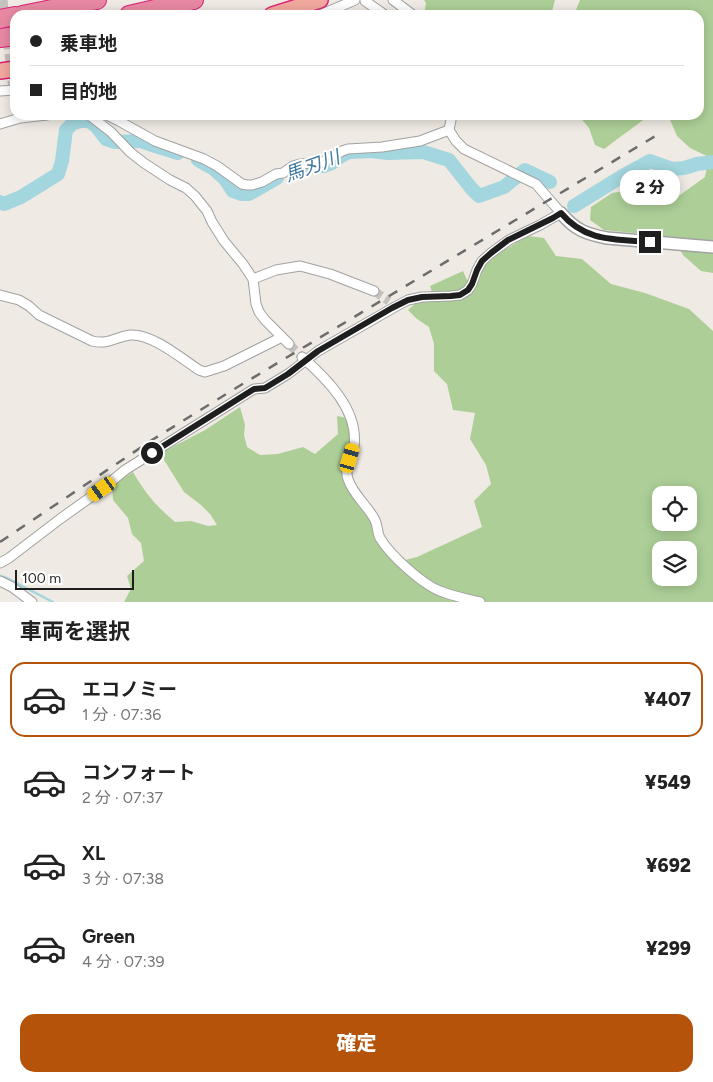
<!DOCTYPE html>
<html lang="ja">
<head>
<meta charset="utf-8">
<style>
  :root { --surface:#fff; --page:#f6f6f6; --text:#222; --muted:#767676; --line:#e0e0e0; --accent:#b45309 }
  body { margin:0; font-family:Figtree,"Noto Sans JP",sans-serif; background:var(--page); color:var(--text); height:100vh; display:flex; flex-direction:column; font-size:19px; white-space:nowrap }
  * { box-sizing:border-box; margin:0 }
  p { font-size:16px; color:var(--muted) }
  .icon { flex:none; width:28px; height:28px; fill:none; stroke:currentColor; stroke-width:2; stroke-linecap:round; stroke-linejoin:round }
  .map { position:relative; height:602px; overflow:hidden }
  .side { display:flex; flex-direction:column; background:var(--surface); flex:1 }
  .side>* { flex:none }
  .banner { position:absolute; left:10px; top:10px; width:694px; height:110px; border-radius:15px; box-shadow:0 2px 12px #0003; display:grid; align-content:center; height:110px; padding:0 20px; background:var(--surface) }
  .buttons { position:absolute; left:652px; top:486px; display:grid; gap:10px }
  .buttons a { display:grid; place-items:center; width:45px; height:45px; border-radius:10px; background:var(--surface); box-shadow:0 2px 12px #0003; font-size:25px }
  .scale { position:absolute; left:15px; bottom:12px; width:119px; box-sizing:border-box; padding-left:5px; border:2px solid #1e1e1e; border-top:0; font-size:14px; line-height:18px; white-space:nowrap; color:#1e1e1e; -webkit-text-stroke:4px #fff; paint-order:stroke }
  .end { position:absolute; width:22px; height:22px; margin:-11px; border:6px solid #1e1e1e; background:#fff; box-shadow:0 0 0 2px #fff }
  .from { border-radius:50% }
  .bubble { position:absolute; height:35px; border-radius:15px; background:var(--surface); box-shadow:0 2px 12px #0003; font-size:16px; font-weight:800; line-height:35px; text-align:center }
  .car { position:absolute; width:15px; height:30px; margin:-15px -8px; border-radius:6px; box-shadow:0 0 4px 1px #0007; background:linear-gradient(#f5c518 24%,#345 0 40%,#f5c518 0 76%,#345 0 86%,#f5c518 0) }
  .banner b { display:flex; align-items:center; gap:18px; height:48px; font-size:19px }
  .banner b+b { border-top:1px solid var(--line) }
  .banner i { width:12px; height:12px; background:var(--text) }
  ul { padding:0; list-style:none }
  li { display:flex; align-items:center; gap:15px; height:75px; margin:0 10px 8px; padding:0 10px; border:2px solid transparent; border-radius:15px }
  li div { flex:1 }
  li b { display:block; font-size:19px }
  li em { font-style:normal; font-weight:800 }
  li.active { border-color:var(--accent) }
  li>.icon { width:45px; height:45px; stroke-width:1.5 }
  h2 { padding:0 20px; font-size:22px; line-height:60px }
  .primary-button { display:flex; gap:10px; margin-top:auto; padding:10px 20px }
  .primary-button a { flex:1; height:58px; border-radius:15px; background:var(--accent); color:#fff; font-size:20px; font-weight:800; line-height:58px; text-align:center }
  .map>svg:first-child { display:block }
</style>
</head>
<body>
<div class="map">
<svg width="713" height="602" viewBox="0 0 713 602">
  <rect width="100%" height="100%" fill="#efeae3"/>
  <g fill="#adcf97" fill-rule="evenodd">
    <path d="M 424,0 L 555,0 L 551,15 L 424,15 L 426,3 Z"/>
    <path d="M 580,0 L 713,0 L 713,273 L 701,271 L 683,255 L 673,237 L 604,230 L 590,220 L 591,207 L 612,193 L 648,187 L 680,195 L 705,177 L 709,157 L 690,148 L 677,136 L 668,115 L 699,115 L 699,15 L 574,15 Z"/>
    <path d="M 578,115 L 650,115 L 604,149 L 595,145 L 589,128 Z"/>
    <path d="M 528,236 L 544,238 L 556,256 L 582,259 L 611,284 L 645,293 L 689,309 L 713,331 L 713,602 L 124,602 L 131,589 L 127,576 L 144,561 L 141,543 L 132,534 L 128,518 L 113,500 L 112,484 L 133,472 C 146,494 155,505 175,522 L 191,521 L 208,526 L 217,525 L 210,514 L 201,505 L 184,492 L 164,460 L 165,451 L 205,430 L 240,407 L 245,425 L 244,435 L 247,447 L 260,455 L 278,454 L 303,447 L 315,454 L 338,434 L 337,416 L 347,418 L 352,441 L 344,477 L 370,516 L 378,544 L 397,562 L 417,557 L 482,527 L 474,501 L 491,484 L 486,465 L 470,439 L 475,413 L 453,410 L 447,384 L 434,371 L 434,344 L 429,327 L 417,319 L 408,310 L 418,301 L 434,299 L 430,286 L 463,271 L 467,280 L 479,281 L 483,267 L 499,253 ZM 661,495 L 689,495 L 689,522 L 661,522 ZM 661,550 L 689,550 L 689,578 L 661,578 Z"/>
  </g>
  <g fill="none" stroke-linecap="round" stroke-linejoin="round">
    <path stroke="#a3d6de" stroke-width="2.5" d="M 0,576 L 7,578 L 53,602"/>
    <g stroke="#a3d6de" stroke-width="14">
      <path d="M 198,160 L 214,169 L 225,179 L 233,191 L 241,194 L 249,194 L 277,178"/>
      <path d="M 308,166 L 324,166 L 332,163 L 341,156 L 349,152 L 371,151 L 388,153 L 423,152 L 449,160 L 471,188 L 479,196 L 504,187 L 525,170 L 550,182"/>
      <path d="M 0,202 L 4,204 L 21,197 L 58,174 L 62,161 L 66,130 L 72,124 L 80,121 L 89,121 L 96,126 L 106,139 L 115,142 L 141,141 L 149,144 L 178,153"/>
      <path d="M 574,206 L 621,177 L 650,161 L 673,169 L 684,168 L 697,164 L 713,162"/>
    </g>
    <g stroke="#c5c1bc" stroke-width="9" stroke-dasharray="9 4.5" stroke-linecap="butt">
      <path d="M 3,0 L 13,90"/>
      <path d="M 374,291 L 389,301"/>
      <path d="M 289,344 L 302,357"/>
    </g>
    <defs>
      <g id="minor">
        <path d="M 393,0 L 413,15"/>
        <path d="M 365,1 L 385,15"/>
        <path d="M 320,15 L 355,0"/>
        <path d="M 0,91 L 15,90"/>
        <path d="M 89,115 L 111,132 L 130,152 L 144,163 L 170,180 L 186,188 L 195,196 L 207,211 L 212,222 L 224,241 L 243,264 L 253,279 L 256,304 L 259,312 L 265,320 L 289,344"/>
        <path d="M 107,115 L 119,121 L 155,141 L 204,159 L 217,166 L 242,184 L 247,185 L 252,185 L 262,182 L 276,174 L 283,173 L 293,166 L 300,164 L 323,162 L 342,151 L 348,149 L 382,147 L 420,141 L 449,130"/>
        <path d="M 0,124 L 20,118 L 47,115"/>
        <path d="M 253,279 L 276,270 L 300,266 L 330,274 L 374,291"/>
        <path d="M 0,295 L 19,300 L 29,306 L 39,315 L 92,341 C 110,345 114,337 130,335 C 151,333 181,358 199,370 L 205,372 L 224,366 L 278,339 L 281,336"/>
        <path d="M 302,357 C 326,378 359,410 354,446 C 352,456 344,468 348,479 C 353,495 368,506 375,520 C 378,526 377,533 380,538 C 390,555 422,584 440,591 C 452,596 467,599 480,602"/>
        <path d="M 0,563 L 9,558 L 60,519 L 102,489 L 125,470 L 254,389 L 265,388 L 288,374 L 318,351 L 393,308 L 408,300 L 422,297 L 451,296 L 460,295 L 468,290 L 472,284 L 477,270 L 482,261 L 491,253 L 509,240 L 540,225 L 561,213 L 536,184 L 464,149 L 456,141 L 449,130 L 452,115"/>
        <path d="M 0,581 L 12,587 L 32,602"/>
      </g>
      <path id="tertiary" d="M 561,213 C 575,230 586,234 607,238 L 713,247"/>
      <g id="trunk">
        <path d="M 272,15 L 320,0"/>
        <path d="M 0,71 L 15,69"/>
      </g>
      <g id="motorway">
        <path d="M 22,15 L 97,0"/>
        <path d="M 129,15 L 194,0"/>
        <path d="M 0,19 L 15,16"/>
        <path d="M 0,38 L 15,36"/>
      </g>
    </defs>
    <use href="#minor" stroke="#a2a2a2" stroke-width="11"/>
    <use href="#tertiary" stroke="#a2a2a2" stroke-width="14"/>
    <use href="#trunk" stroke="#dc2174" stroke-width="18"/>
    <use href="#motorway" stroke="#dc2174" stroke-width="20"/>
    <use href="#minor" stroke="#fff" stroke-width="9"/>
    <use href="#tertiary" stroke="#fff" stroke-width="11"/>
    <use href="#trunk" stroke="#f2a89f" stroke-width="15"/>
    <use href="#motorway" stroke="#e889a4" stroke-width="18"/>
    <path stroke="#6c6c6c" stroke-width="2.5" stroke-dasharray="10 10" stroke-linecap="butt" d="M 0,542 L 152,440 L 236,388 L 662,132"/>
  </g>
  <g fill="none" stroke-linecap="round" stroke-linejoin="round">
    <path stroke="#1e1e1e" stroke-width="6" d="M 152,453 L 254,389 L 265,388 L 288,374 L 318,351 L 392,308 L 408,300 L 422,297 L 451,296 L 460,295 L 468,290 L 472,284 L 477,270 L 482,261 L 491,253 L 508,240 L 553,218 L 561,213 C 585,242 616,239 650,242"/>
  </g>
  <g text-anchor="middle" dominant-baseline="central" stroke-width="4" stroke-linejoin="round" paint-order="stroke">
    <g font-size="19" font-style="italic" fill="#427a9f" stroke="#fff">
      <text transform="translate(312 166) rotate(-20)">馬刃川</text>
    </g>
  </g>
</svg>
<div class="buttons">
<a><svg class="icon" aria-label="locate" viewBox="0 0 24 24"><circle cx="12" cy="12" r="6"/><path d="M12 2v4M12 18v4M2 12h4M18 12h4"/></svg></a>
<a><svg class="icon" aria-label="layers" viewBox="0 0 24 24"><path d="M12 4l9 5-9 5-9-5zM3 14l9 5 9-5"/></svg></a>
</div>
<div class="scale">100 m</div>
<i class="end from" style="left:152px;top:453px"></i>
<i class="end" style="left:650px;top:242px"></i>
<div class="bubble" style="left:620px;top:170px;width:60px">2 分</div>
<i class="car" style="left:350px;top:458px;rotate:16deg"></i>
<i class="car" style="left:102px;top:489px;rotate:235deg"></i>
<div class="banner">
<b><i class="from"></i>乗車地</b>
<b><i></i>目的地</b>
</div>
</div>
<section class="side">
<h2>車両を選択</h2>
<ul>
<li class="active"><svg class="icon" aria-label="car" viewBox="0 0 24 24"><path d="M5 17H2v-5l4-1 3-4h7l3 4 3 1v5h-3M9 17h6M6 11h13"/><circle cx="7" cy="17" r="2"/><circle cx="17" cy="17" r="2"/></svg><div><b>エコノミー</b><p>1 分 · 07:36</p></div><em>¥407</em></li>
<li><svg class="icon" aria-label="car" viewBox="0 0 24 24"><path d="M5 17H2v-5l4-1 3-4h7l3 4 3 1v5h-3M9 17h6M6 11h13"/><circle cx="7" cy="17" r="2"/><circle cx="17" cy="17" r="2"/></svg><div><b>コンフォート</b><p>2 分 · 07:37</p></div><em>¥549</em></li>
<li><svg class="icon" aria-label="car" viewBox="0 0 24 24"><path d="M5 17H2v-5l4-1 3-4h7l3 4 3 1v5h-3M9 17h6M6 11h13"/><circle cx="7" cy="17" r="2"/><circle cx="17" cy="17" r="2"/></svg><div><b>XL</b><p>3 分 · 07:38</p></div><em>¥692</em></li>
<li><svg class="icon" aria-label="car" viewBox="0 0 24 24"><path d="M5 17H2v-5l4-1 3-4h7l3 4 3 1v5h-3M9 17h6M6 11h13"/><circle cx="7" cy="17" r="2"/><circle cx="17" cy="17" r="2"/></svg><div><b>Green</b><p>4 分 · 07:39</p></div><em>¥299</em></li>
</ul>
<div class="primary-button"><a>確定</a></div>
</section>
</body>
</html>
